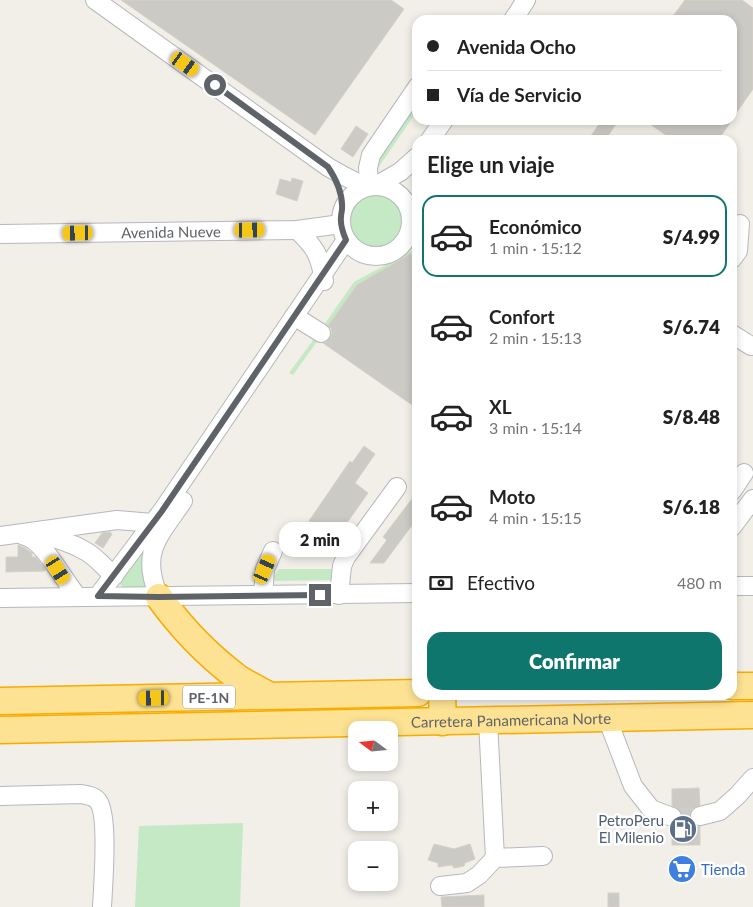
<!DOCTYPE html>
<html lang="es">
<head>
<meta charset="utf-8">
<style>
  :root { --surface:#fff; --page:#f2f2f2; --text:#222; --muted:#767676; --line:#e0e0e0; --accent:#0f766e }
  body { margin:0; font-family:Lato,sans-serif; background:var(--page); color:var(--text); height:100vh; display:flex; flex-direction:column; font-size:19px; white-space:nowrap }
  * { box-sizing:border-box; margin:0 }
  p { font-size:16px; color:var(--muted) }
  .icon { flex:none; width:28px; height:28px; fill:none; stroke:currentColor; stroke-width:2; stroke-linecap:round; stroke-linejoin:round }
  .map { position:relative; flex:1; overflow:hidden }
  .drawer { position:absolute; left:412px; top:135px; width:325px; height:565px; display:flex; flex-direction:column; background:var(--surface); border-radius:15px; box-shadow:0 2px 8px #0003 }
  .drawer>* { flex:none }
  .guide { position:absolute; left:412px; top:15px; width:325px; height:110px; border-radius:15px; box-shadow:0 2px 8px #0003; display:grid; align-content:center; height:110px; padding:0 15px; background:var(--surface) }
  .needle { width:32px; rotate:286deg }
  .buttons { position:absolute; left:348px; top:721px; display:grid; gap:10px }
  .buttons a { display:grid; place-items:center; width:50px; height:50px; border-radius:10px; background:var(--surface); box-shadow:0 2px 8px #0003; font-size:25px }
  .end { position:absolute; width:22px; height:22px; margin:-11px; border:6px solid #5f6368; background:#fff; box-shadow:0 0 0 2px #fff }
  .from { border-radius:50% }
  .bubble { position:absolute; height:35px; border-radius:15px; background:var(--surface); box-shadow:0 2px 8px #0003; font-size:16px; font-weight:800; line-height:35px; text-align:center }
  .car { position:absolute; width:15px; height:30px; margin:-15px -8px; border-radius:6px; box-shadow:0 0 4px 1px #0007; background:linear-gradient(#f5c518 24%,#345 0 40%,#f5c518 0 76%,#345 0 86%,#f5c518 0) }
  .guide b { display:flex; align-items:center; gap:18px; height:48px; font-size:19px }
  .guide b+b { border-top:1px solid var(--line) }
  .guide i { width:12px; height:12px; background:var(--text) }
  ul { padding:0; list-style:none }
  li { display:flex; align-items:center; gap:15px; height:82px; margin:0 10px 8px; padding:0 5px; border:2px solid transparent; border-radius:15px }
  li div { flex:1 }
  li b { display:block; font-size:19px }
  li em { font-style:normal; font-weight:800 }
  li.selected { border-color:var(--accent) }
  li>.icon { width:45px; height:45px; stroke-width:1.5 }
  h2 { padding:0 15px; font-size:22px; line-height:60px }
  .pay { display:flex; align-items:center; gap:12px; height:55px; padding:0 15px; font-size:19px }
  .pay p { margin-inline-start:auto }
  .action { display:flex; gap:10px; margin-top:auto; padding:10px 15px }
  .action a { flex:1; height:58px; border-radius:15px; background:var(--accent); color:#fff; font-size:20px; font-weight:800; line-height:58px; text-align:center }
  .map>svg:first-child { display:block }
</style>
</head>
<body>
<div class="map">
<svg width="753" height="907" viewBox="0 0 753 907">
  <rect width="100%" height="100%" fill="#f1efe8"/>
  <g fill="#c5e8c5">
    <path d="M 417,102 L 417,111 L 378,168 L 376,161 Z"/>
    <circle cx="374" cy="220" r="28"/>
    <path d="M 417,248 L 417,260 L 357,285 L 327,328 L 325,326 L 326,322 L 354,282 Z"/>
    <path d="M 314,339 L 318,340 L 293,375 L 289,373 Z"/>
    <path d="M 149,536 L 143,565 L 145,587 L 123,587 L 119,583 Z"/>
    <path d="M 279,569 L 332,569 L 331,580 L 271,581 Z"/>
    <path d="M 243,823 L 240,907 L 135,907 L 139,826 Z"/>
  </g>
  <g fill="#cccac5" stroke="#d6d1c6">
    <path d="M 121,0 L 391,0 L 404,9 L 315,135 Z"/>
    <path d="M 685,0 L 742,0 L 753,8 L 753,89 L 732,119 L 732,20 L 670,20 Z"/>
    <path d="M 602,120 L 619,120 L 605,140 L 588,140 Z"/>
    <path d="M 644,120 L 732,120 L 718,140 L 673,140 Z"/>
    <path d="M 356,126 L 368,134 L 353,157 L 341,149 Z"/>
    <path d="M 292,178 L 303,181 L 297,201 L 276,194 L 280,179 L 291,182 Z"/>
    <path d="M 410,254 L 418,260 L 418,409 L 323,343 L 326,342 L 330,338 L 332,333 L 331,328 L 328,326 L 357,285 Z"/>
    <path d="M 364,446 L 375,454 L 355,483 L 368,493 L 335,540 L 309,521 L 350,461 L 352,463 Z"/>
    <path d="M 418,491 L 418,517 L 384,563 L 370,563 L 387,540 L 383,537 Z"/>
    <path d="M 110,532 L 112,534 L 103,548 L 95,543 L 102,533 Z"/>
    <path d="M 18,545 L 25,548 L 32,553 L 32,557 L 36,557 L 45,569 L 45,571 L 6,572 L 6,557 L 18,557 Z"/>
    <path d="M 699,788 L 700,805 L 692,809 L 690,813 L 690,818 L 693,824 L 697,826 L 700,826 L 700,845 L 672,845 L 672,827 L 679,825 L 682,821 L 682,816 L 680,810 L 672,806 L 672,789 Z"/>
    <path d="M 434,844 L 454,849 L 470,844 L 475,859 L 465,863 L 464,866 L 454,868 L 452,865 L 438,867 L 438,863 L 428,860 Z"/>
    <rect x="608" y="893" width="11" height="14"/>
    <path d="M 484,895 L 484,907 L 442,907 L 441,897 Z"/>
  </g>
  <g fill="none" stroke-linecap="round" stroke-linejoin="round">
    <path stroke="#ccccc8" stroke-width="18" stroke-dasharray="18 9" stroke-linecap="butt" d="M 672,817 L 700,816"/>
    <defs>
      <g id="minor">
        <path d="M 95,0 L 328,167 L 344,176 L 366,187"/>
        <path d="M 513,20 L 526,0"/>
        <path d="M 430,140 L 444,120"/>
        <path d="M 377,185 L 400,172 L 418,156"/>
        <path d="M 369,186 L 368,168 L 371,155 L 418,86"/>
        <circle cx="376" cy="221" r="35"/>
        <path d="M 297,230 C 315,247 320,255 324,281"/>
        <path id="s1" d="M 0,234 L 297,230 L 341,224"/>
        <path d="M 732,259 L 738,251 L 740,224"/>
        <path d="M 294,316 L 321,333"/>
        <path d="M 732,334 L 751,346"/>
        <path d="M 732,491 L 744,473"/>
        <path d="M 732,527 L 753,499"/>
        <path d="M 22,535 C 26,536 30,538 33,540 C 49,551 64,580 77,596"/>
        <path d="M 37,535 C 54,537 72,543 87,552 C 97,558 105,568 114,576"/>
        <path d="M 0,536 L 117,520 L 153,523"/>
        <path d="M 732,586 L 753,586"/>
        <path d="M 263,595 L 265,569 L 273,551"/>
        <path d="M 339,595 L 342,566 L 346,557 L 397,487"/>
        <path d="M 98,596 L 162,511 L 346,240"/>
        <path d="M 159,597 C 140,552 158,538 183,501"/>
        <path d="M 0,598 L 418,593"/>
        <path d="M 607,718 L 633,786 L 651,809 L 672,817"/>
        <path d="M 488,721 L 495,858"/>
        <path d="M 0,796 L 81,794 C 87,795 94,796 98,801 C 109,815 103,887 102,907"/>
        <path d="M 700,816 L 720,811 L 738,795 L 753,778"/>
        <path d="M 440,886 L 467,883 L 479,875 L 495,858 L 543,856"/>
      </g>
      <g id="highway">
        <path d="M 159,597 C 182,629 206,654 238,678 C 247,684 258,689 268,695"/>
        <path d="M 732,686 L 753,686"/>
        <path d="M 442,695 L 443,722"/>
        <path d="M 0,701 L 418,693"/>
        <path id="s2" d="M 0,730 L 753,715"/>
      </g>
    </defs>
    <use href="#minor" stroke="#b5b8bc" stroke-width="20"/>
    <use href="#highway" stroke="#f9ab00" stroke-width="29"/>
    <use href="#minor" stroke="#fff" stroke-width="18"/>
    <use href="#highway" stroke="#fde293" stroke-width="26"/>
  </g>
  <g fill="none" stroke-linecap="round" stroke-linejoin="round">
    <path stroke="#5f6368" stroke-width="6" d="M 215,85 L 328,167 C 336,179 343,194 342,209 C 342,211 341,214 341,217 C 340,225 343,233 346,240 L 162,511 L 98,596 L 159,597 L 320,595"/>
  </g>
  <defs>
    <symbol id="fuel-disc" viewBox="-11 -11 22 22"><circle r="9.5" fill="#5c6f8a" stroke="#fff"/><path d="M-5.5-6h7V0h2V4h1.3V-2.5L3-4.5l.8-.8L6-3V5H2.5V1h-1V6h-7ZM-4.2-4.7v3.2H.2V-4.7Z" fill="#fff"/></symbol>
    <symbol id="supermarket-disc" viewBox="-11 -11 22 22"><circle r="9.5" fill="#3f7fe0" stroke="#fff"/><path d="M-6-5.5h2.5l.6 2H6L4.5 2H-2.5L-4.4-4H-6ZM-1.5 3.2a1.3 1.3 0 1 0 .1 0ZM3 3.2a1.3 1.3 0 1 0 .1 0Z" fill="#fff"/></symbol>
  </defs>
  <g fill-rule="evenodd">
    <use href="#fuel-disc" x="667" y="813" width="32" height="32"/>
    <use href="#supermarket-disc" x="666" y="853" width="32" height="32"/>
  </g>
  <g text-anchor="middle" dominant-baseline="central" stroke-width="5" stroke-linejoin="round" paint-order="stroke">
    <rect fill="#fff" stroke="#8f9295" stroke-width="1" x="183" y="685.5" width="52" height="23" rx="4"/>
    <g font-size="14" font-weight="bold" fill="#5f6368">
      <text x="209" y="697">PE-1N</text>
    </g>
    <g font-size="15" fill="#5f6368" stroke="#fff">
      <text stroke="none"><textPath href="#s1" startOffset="171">Avenida Nueve</textPath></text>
      <text stroke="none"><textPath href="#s2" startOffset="511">Carretera Panamericana Norte</textPath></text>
    </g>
    <g font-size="15" fill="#4e5e75" stroke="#fff" text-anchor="end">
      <text x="664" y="820">PetroPeru<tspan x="664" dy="17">El Milenio</tspan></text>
    </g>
    <g font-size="15" fill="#366cbe" stroke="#fff" text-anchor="start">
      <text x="701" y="869">Tienda</text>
    </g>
  </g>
</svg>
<div class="buttons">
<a><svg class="needle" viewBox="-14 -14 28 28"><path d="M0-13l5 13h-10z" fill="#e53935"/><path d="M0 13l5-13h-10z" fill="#767676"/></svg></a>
<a>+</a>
<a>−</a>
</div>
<i class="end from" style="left:215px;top:85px"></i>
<i class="end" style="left:320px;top:595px"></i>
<div class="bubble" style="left:279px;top:522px;width:82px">2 min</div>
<i class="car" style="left:185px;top:64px;rotate:125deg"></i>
<i class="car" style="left:250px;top:230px;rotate:89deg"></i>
<i class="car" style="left:78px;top:233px;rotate:269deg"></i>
<i class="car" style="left:265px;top:569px;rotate:24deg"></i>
<i class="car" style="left:58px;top:570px;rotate:148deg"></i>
<i class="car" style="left:154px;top:698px;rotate:269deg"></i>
<div class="guide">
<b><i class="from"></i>Avenida Ocho</b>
<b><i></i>Vía de Servicio</b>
</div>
<section class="drawer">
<h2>Elige un viaje</h2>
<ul>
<li class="selected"><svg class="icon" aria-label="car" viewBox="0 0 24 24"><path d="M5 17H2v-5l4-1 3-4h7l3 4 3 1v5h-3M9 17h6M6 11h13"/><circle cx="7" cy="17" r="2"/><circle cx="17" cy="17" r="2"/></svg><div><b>Económico</b><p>1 min · 15:12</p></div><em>S/4.99</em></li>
<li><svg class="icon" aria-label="car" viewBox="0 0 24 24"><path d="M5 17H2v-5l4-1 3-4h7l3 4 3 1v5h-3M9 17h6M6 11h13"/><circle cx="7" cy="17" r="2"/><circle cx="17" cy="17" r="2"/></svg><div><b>Confort</b><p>2 min · 15:13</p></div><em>S/6.74</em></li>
<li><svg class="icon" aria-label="car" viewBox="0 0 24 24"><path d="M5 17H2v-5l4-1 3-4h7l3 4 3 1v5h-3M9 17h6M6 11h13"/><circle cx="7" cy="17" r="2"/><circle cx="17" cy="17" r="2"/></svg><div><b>XL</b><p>3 min · 15:14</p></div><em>S/8.48</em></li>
<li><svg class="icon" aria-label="car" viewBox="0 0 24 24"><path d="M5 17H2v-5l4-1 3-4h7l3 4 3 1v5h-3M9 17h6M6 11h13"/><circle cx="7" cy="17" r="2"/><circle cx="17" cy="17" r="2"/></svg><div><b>Moto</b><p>4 min · 15:15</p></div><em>S/6.18</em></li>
</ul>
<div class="pay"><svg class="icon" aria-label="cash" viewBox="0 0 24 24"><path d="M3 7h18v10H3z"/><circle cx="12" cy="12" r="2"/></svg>Efectivo<p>480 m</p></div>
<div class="action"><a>Confirmar</a></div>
</section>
</div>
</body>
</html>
